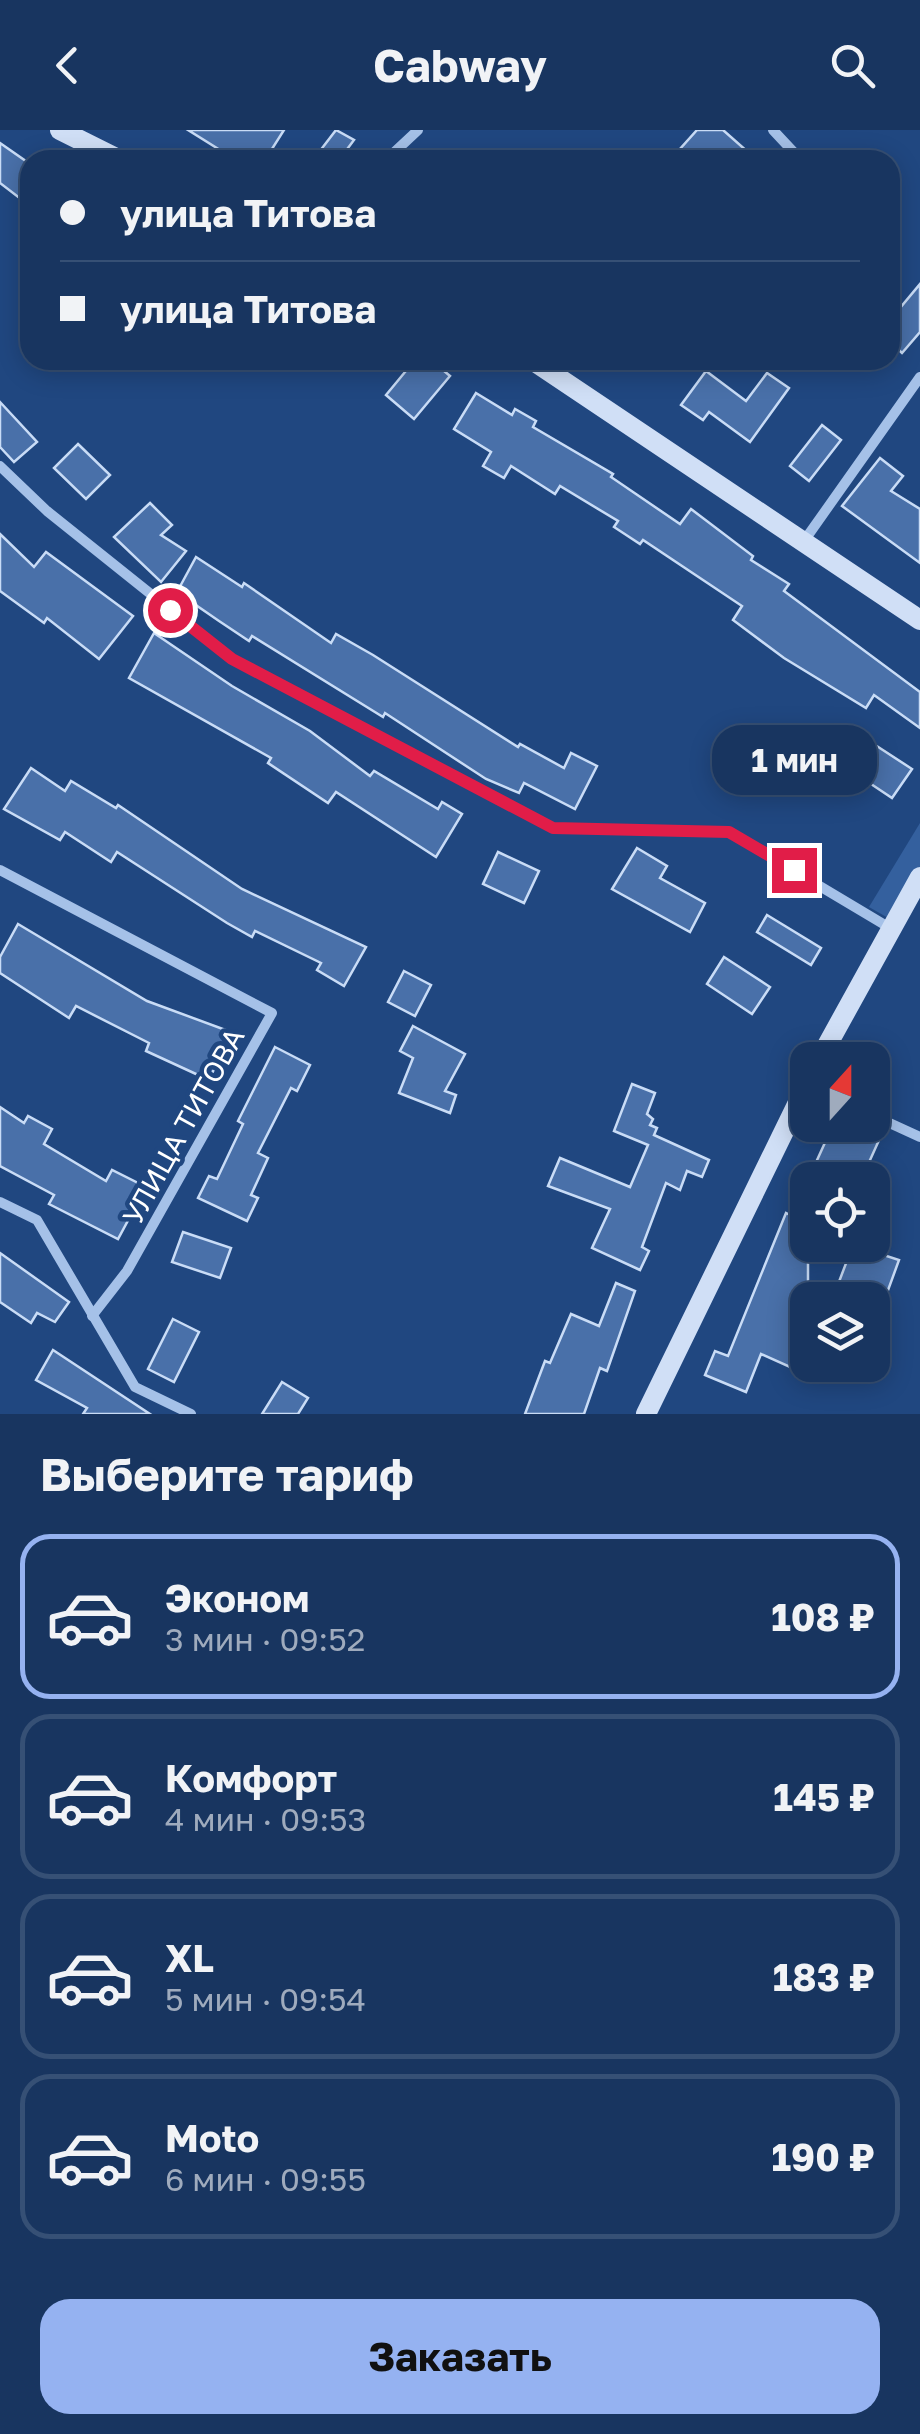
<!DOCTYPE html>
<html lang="ru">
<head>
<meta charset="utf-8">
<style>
  :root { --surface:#183560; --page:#254069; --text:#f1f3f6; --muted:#9fabbd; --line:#365075; --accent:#95b2f1 }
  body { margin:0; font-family:"Golos Text",sans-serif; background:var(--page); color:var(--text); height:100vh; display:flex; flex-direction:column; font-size:38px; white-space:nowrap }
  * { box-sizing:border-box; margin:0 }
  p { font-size:32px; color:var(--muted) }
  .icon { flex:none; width:55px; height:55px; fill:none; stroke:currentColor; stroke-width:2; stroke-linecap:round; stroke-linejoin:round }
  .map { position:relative; height:1284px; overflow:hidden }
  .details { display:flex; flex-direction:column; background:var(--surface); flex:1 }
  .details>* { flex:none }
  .banner { position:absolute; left:20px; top:20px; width:880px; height:220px; border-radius:30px; box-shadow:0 5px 25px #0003,0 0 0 2px var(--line); display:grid; align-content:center; height:220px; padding:0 40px; background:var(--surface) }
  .needle { width:65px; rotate:21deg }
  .controls { position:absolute; left:790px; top:912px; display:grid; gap:20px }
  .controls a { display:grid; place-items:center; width:100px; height:100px; border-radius:20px; background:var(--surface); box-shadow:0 5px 25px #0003,0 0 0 2px var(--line); font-size:50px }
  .end { position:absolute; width:45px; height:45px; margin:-22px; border:12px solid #e11d48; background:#fff; box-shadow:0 0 0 5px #fff }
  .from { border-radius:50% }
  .bubble { position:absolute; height:70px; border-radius:30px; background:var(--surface); box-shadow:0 5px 25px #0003,0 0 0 2px var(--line); font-size:32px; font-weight:700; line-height:70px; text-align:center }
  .banner b { display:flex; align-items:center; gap:35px; height:95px; font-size:38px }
  .banner b+b { border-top:2px solid var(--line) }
  .banner i { width:25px; height:25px; background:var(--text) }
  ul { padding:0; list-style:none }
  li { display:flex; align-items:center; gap:30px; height:165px; margin:0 20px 15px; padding:0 20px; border:5px solid var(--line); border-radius:30px }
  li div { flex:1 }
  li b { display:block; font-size:38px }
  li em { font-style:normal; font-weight:700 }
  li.active { border-color:var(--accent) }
  li>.icon { width:90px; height:90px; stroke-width:1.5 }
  h2 { padding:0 40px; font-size:45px; line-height:120px }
  .cta { display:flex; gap:20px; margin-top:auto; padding:20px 40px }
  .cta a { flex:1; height:115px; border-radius:30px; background:var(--accent); color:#111; font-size:40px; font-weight:700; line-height:115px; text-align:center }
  header { display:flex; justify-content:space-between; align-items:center; height:130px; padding:0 40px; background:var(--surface); font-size:45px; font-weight:700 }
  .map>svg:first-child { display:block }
</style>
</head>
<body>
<header><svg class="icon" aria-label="back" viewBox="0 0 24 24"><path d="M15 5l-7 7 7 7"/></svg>Cabway<svg class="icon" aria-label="search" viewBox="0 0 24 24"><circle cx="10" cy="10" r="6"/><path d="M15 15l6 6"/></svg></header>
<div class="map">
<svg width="920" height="1284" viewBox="0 0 920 1284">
  <rect width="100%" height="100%" fill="#204780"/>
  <path fill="#34609e" d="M 920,693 L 920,737 L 890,789 L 869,777 Z"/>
  <g fill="#4970a9" stroke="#c9dcf6" stroke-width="2.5">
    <path d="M 188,0 L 284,0 L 265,30 L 236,30 Z"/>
    <path d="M 336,0 L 354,10 L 339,30 L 313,30 Z"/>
    <path d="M 697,0 L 723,0 L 757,30 L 692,30 L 680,19 Z"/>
    <path d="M 0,13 L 30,34 L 30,76 L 0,53 Z"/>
    <path d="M 920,154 L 920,202 L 902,223 L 890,212 L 890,190 Z"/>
    <path d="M 415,230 L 431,230 L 450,246 L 414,289 L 386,265 Z"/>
    <path d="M 706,241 L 746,271 L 767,243 L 789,258 L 750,312 L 709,282 L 703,290 L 681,275 Z"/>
    <path d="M 476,263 L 512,285 L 515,279 L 536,291 L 533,297 L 613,344 L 611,347 L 680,394 L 691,379 L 753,426 L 751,430 L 789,454 L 784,461 L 920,562 L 920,598 L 874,565 L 866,578 L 784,528 L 733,490 L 742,476 L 643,410 L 640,414 L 614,397 L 618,391 L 560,356 L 555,364 L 511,336 L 504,348 L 483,336 L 491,322 L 454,299 Z"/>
    <path d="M 0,272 L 37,312 L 14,332 L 0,317 Z"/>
    <path d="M 822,295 L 841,310 L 809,351 L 790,336 Z"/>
    <path d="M 78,314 L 110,345 L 86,369 L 54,338 Z"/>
    <path d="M 880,328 L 903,346 L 891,361 L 920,379 L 920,433 L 842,376 Z"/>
    <path d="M 150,373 L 172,395 L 161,405 L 186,421 L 161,452 L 114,407 Z"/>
    <path d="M 0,404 L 34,437 L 46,422 L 133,486 L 99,529 L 47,488 L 44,493 L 0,461 Z"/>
    <path d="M 196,427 L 242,457 L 244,453 L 331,513 L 336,504 L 373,525 L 518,617 L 520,614 L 564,638 L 571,623 L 597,636 L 575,679 L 524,653 L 519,663 L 486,649 L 385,583 L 383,587 L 252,506 L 249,511 L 219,491 L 177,462 Z"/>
    <path d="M 154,503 L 232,556 L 310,601 L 370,646 L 374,641 L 438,679 L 442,672 L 462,684 L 436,727 L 336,662 L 328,673 L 268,633 L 271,628 L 129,548 Z"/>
    <path d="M 869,611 L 912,639 L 892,668 L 850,640 Z"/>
    <path d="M 31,638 L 65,661 L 71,651 L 116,678 L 118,675 L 242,759 L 366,817 L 344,856 L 317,840 L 321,833 L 255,801 L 252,807 L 227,793 L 117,722 L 111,732 L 65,702 L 60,710 L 4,679 Z"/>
    <path d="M 637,718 L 667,736 L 660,748 L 705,773 L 690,802 L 612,759 Z"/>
    <path d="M 498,722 L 539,741 L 524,773 L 483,754 Z"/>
    <path d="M 767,785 L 821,818 L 811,835 L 757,802 Z"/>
    <path d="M 18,794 L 147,871 L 231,902 L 209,950 L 146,921 L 149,913 L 76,876 L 69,888 L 0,843 L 0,827 Z"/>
    <path d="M 724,827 L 770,857 L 752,884 L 707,854 Z"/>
    <path d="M 404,841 L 431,855 L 415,886 L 388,872 Z"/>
    <path d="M 413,896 L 465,924 L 445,961 L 456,965 L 450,983 L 399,963 L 413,928 L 400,921 Z"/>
    <path d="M 275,917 L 310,935 L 297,961 L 291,958 L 258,1023 L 268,1028 L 251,1065 L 258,1068 L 247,1091 L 198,1068 L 209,1046 L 217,1049 L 243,994 L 238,991 Z"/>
    <path d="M 632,954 L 655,963 L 647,984 L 653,989 L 650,995 L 657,998 L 654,1005 L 709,1030 L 702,1047 L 687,1041 L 680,1060 L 666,1053 L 642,1117 L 649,1121 L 640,1140 L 592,1118 L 610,1079 L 548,1056 L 560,1028 L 630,1057 L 648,1015 L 614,1001 Z"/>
    <path d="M 0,977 L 24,993 L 28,986 L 52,999 L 44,1014 L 106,1051 L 112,1040 L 146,1057 L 118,1109 L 49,1074 L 54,1065 L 0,1036 Z"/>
    <path d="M 833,995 L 850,995 L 880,1008 L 861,1050 L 808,1050 Z"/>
    <path d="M 808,1051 L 808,1245 L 761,1224 L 746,1262 L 705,1245 L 715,1221 L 728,1226 L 786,1083 L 792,1086 Z"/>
    <path d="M 183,1102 L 231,1118 L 220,1148 L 172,1132 Z"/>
    <path d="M 853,1115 L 899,1130 L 883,1174 L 837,1157 Z"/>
    <path d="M 0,1123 L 69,1172 L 55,1192 L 37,1183 L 31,1193 L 0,1172 Z"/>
    <path d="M 616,1153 L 635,1161 L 607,1241 L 600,1238 L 584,1284 L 525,1284 L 545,1231 L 550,1233 L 571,1184 L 599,1196 Z"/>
    <path d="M 173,1189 L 199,1202 L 174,1252 L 148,1239 Z"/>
    <path d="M 53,1220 L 150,1284 L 83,1284 L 87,1278 L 36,1250 Z"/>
    <path d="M 282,1252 L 308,1268 L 298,1284 L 262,1284 Z"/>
  </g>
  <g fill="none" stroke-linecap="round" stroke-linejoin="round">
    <g stroke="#a5c1e8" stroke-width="10">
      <path d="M 773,0 L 801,30"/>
      <path d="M 386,30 L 418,0"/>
      <path d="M 0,336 L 47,381 L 232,529 L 553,698 L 729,702 L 890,798"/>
      <path d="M 804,411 L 920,247"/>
      <path d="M 0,740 L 272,883 L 127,1141 L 92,1186"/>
      <path d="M 872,985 L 920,1007"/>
      <path d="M 0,1072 L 37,1090 L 135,1257 L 191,1284"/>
    </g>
    <g stroke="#d0dff6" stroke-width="20">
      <path d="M 60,0 L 120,30"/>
      <path d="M 532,230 L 920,490"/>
      <path d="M 819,930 L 920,747"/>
      <path d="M 646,1284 L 808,952"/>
    </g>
  </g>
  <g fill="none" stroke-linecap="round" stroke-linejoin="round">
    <path stroke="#e11d48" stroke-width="12" d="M 170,480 L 232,529 L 553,698 L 729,702 L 794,740"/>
  </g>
  <g text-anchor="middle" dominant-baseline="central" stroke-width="9" stroke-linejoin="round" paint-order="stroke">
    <g font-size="28" fill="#fff" stroke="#204780">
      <text transform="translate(183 996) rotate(-61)">УЛИЦА ТИТОВА</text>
    </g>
  </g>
</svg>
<div class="controls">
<a><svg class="needle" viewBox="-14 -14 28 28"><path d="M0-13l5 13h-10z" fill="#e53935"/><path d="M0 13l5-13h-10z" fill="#9fabbd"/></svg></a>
<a><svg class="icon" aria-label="locate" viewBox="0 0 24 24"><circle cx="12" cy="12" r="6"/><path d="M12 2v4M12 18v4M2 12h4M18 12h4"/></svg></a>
<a><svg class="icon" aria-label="layers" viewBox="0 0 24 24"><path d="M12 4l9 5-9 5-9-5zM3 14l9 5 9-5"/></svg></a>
</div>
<i class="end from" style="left:170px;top:480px"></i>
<i class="end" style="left:794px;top:740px"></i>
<div class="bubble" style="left:712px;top:595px;width:165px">1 мин</div>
<div class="banner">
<b><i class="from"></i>улица Титова</b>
<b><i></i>улица Титова</b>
</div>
</div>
<section class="details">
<h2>Выберите тариф</h2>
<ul>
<li class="active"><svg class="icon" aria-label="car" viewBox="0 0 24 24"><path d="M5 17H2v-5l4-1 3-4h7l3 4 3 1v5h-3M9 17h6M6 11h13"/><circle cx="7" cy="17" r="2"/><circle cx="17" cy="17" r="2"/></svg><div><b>Эконом</b><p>3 мин · 09:52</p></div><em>108 ₽</em></li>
<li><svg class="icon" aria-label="car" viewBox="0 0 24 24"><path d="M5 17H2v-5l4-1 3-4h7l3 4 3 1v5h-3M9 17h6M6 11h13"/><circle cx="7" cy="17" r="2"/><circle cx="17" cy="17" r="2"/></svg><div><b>Комфорт</b><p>4 мин · 09:53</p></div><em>145 ₽</em></li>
<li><svg class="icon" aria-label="car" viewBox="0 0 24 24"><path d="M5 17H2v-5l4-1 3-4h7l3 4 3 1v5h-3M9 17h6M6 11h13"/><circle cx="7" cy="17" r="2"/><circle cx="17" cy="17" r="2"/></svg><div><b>XL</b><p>5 мин · 09:54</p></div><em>183 ₽</em></li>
<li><svg class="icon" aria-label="car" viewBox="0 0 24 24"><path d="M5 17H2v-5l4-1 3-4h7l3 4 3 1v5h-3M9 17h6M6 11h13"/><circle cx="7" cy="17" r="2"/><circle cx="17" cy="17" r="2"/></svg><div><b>Moto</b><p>6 мин · 09:55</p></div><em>190 ₽</em></li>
</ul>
<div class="cta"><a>Заказать</a></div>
</section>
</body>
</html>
